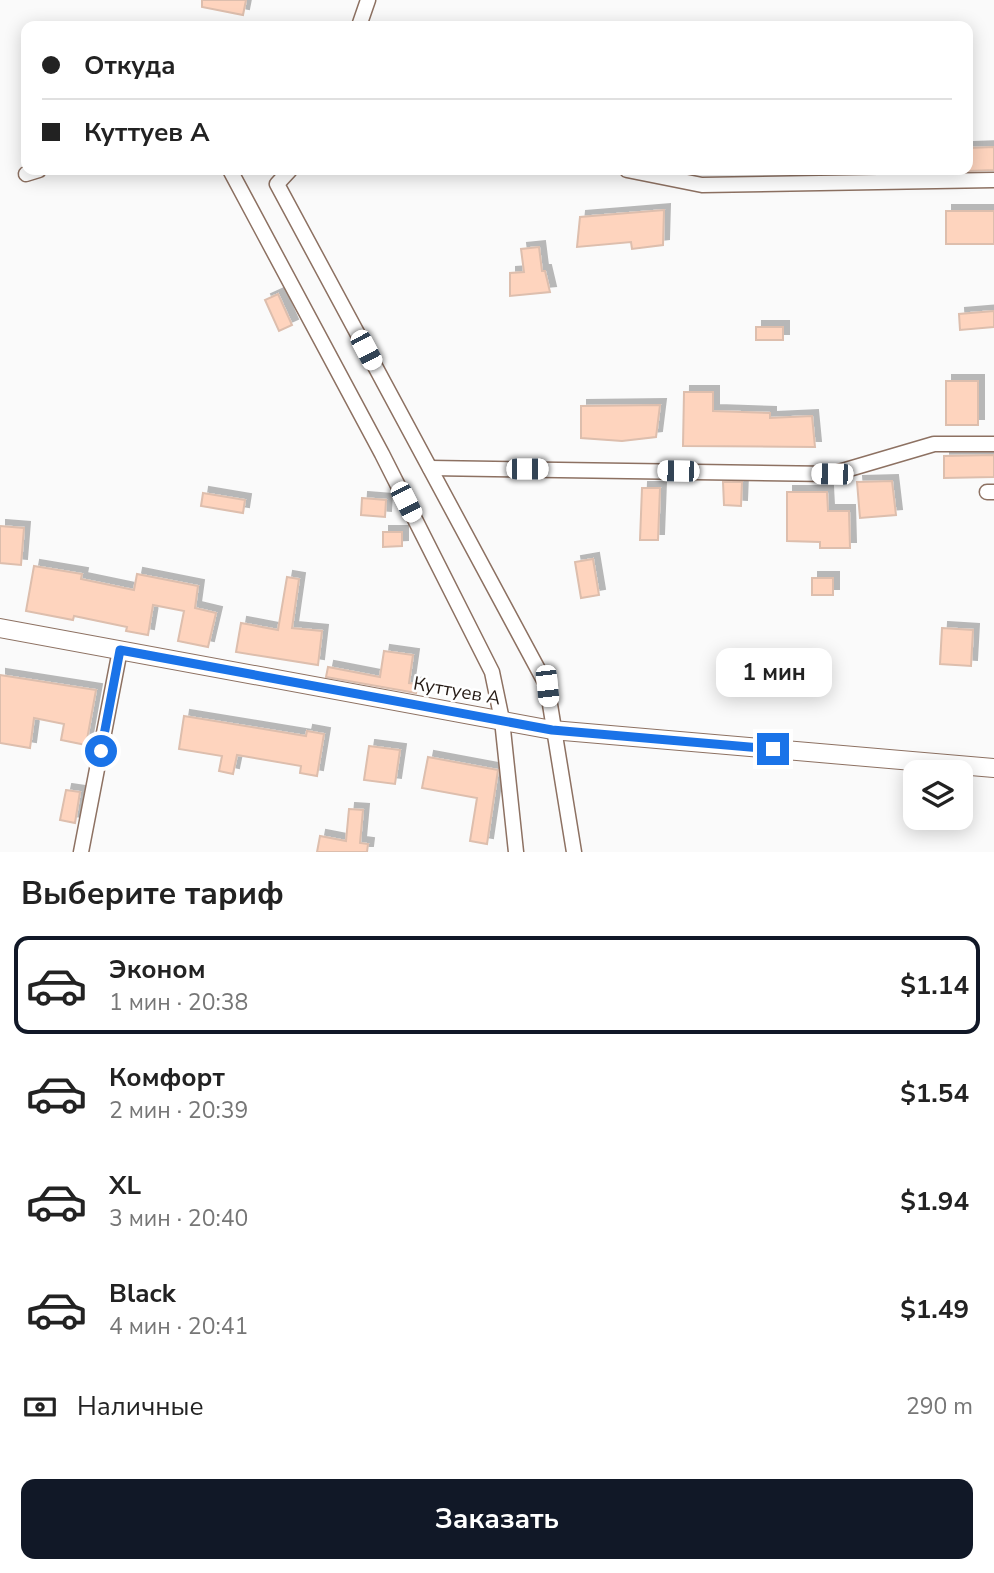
<!DOCTYPE html>
<html lang="ru">
<head>
<meta charset="utf-8">
<style>
  :root { --surface:#fff; --page:#f2f2f2; --text:#222; --muted:#767676; --line:#e0e0e0; --accent:#111827 }
  body { margin:0; font-family:"Nunito Sans",sans-serif; background:var(--page); color:var(--text); height:100vh; display:flex; flex-direction:column; font-size:26px; white-space:nowrap }
  * { box-sizing:border-box; margin:0 }
  p { font-size:23px; color:var(--muted) }
  .icon { flex:none; width:38px; height:38px; fill:none; stroke:currentColor; stroke-width:2; stroke-linecap:round; stroke-linejoin:round }
  .map { position:relative; height:852px; overflow:hidden }
  .details { display:flex; flex-direction:column; background:var(--surface); flex:1 }
  .details>* { flex:none }
  .top-card { position:absolute; left:21px; top:21px; width:952px; height:154px; border-radius:14px; box-shadow:0 4px 18px #0003; display:grid; align-content:center; height:154px; padding:0 21px; background:var(--surface) }
  .fabs { position:absolute; left:903px; top:760px; display:grid; gap:14px }
  .fabs a { display:grid; place-items:center; width:70px; height:70px; border-radius:14px; background:var(--surface); box-shadow:0 4px 18px #0003; font-size:35px }
  .end { position:absolute; width:32px; height:32px; margin:-16px; border:9px solid #1a73e8; background:#fff; box-shadow:0 0 0 4px #fff }
  .from { border-radius:50% }
  .bubble { position:absolute; height:49px; border-radius:14px; background:var(--surface); box-shadow:0 4px 18px #0003; font-size:23px; font-weight:700; line-height:49px; text-align:center }
  .car { position:absolute; width:21px; height:42px; margin:-21px -10px; border-radius:9px; box-shadow:0 0 5px 2px #0007; background:linear-gradient(#fff 24%,#345 0 40%,#fff 0 76%,#345 0 86%,#fff 0) }
  .top-card b { display:flex; align-items:center; gap:24px; height:66px; font-size:26px }
  .top-card b+b { border-top:2px solid var(--line) }
  .top-card i { width:18px; height:18px; background:var(--text) }
  ul { padding:0; list-style:none }
  li { display:flex; align-items:center; gap:21px; height:98px; margin:0 14px 10px; padding:0 7px; border:4px solid transparent; border-radius:14px }
  li div { flex:1 }
  li b { display:block; font-size:26px }
  li em { font-style:normal; font-weight:700 }
  li.on { border-color:var(--accent) }
  li>.icon { width:63px; height:63px; stroke-width:1.5 }
  h2 { padding:0 21px; font-size:32px; line-height:84px }
  .pay { display:flex; align-items:center; gap:18px; height:77px; padding:0 21px; font-size:26px }
  .pay p { margin-inline-start:auto }
  .button { display:flex; gap:14px; margin-top:auto; padding:14px 21px }
  .button a { flex:1; height:80px; border-radius:14px; background:var(--accent); color:#fff; font-size:28px; font-weight:700; line-height:80px; text-align:center }
  .map>svg:first-child { display:block }
</style>
</head>
<body>
<div class="map">
<svg width="994" height="852" viewBox="0 0 994 852">
  <defs>
    <filter id="shadow"><feDropShadow dx="6" dy="-6" stdDeviation="0" flood-color="#0004"/></filter>
  </defs>
  <rect width="100%" height="100%" fill="#fafafa"/>
  <g fill="#fed4be" stroke="#ddbead" stroke-width="2" filter="url(#shadow)">
    <path d="M 202,0 L 246,0 L 243,15 L 202,7 Z"/>
    <path d="M 994,147 L 994,170 L 968,171 L 968,148 Z"/>
    <path d="M 664,210 L 663,245 L 632,249 L 631,242 L 577,247 L 580,217 Z"/>
    <rect x="946" y="211" width="48" height="33"/>
    <path d="M 539,247 L 542,271 L 545,271 L 550,292 L 510,296 L 510,273 L 524,272 L 521,249 Z"/>
    <path d="M 278,294 L 292,325 L 279,331 L 265,300 Z"/>
    <path d="M 994,311 L 994,327 L 960,330 L 959,314 Z"/>
    <rect x="756" y="327" width="27" height="13"/>
    <rect x="946" y="381" width="32" height="44"/>
    <path d="M 684,392 L 713,392 L 713,411 L 770,413 L 770,418 L 812,416 L 815,447 L 683,446 Z"/>
    <path d="M 660,405 L 656,437 L 622,441 L 581,438 L 581,406 Z"/>
    <path d="M 994,455 L 994,477 L 944,478 L 944,456 Z"/>
    <path d="M 892,481 L 896,515 L 860,518 L 857,482 Z"/>
    <path d="M 723,482 L 742,482 L 741,506 L 724,505 Z"/>
    <path d="M 642,488 L 660,488 L 658,540 L 640,540 Z"/>
    <path d="M 787,492 L 827,492 L 828,511 L 849,511 L 850,548 L 820,548 L 820,542 L 787,541 Z"/>
    <path d="M 203,493 L 245,500 L 243,513 L 201,506 Z"/>
    <path d="M 362,498 L 386,500 L 385,517 L 361,515 Z"/>
    <path d="M 0,526 L 24,528 L 21,565 L 0,563 Z"/>
    <path d="M 383,532 L 402,532 L 402,546 L 383,547 Z"/>
    <path d="M 593,559 L 599,595 L 581,598 L 575,562 Z"/>
    <path d="M 34,566 L 82,574 L 81,579 L 134,590 L 137,574 L 198,586 L 195,608 L 216,613 L 208,647 L 178,641 L 184,611 L 153,605 L 148,635 L 126,631 L 127,627 L 74,616 L 73,620 L 26,611 Z"/>
    <path d="M 287,577 L 299,579 L 292,628 L 322,631 L 318,665 L 236,652 L 241,623 L 278,630 Z"/>
    <rect x="812" y="578" width="21" height="17"/>
    <path d="M 942,628 L 973,630 L 971,666 L 940,664 Z"/>
    <path d="M 384,651 L 413,655 L 409,683 L 418,684 L 416,693 L 326,677 L 328,667 L 380,677 Z"/>
    <path d="M 0,675 L 96,690 L 86,745 L 61,740 L 64,724 L 34,718 L 30,748 L 0,743 Z"/>
    <path d="M 184,716 L 306,736 L 307,731 L 324,734 L 317,776 L 300,773 L 301,766 L 237,755 L 233,774 L 219,771 L 222,756 L 179,749 Z"/>
    <path d="M 369,746 L 400,750 L 395,784 L 364,780 Z"/>
    <path d="M 428,757 L 498,770 L 487,844 L 470,841 L 477,798 L 422,788 Z"/>
    <path d="M 66,790 L 80,792 L 75,823 L 60,820 Z"/>
    <path d="M 349,809 L 363,810 L 360,843 L 368,844 L 367,852 L 317,852 L 320,836 L 346,841 Z"/>
  </g>
  <g fill="none" stroke-linecap="round" stroke-linejoin="round">
    <defs>
      <g id="minor">
        <path d="M 359,26 L 368,0"/>
        <path d="M 230,170 L 382,454 L 492,672 L 502,720 L 516,852"/>
        <path d="M 290,170 L 277,184 L 547,686 L 574,852"/>
        <path d="M 627,170 L 702,185 L 994,180"/>
        <path d="M 26,174 L 39,170"/>
        <path d="M 430,468 L 832,474 L 934,444 L 994,444"/>
        <path d="M 987,492 L 994,492"/>
        <path d="M 81,852 L 120,650"/>
      </g>
      <path id="tertiary" d="M 0,628 L 552,730 L 994,768"/>
    </defs>
    <use href="#minor" stroke="#8d7162" stroke-width="17"/>
    <use href="#tertiary" stroke="#8d7162" stroke-width="20"/>
    <use href="#minor" stroke="#fff" stroke-width="14"/>
    <use href="#tertiary" stroke="#fff" stroke-width="18"/>
  </g>
  <g fill="none" stroke-linecap="round" stroke-linejoin="round">
    <path stroke="#1a73e8" stroke-width="9" d="M 101,751 L 120,650 L 552,730 L 773,749"/>
  </g>
  <g text-anchor="middle" dominant-baseline="central" stroke-width="5" stroke-linejoin="round" paint-order="stroke">
    <g font-size="19" fill="#251a14" stroke="#fff">
      <text transform="translate(457 691) rotate(10)">Куттуев А</text>
    </g>
  </g>
</svg>
<div class="fabs">
<a><svg class="icon" aria-label="layers" viewBox="0 0 24 24"><path d="M12 4l9 5-9 5-9-5zM3 14l9 5 9-5"/></svg></a>
</div>
<i class="end from" style="left:101px;top:751px"></i>
<i class="end" style="left:773px;top:749px"></i>
<div class="bubble" style="left:716px;top:648px;width:116px">1 мин</div>
<i class="car" style="left:366px;top:350px;rotate:152deg"></i>
<i class="car" style="left:527px;top:469px;rotate:90deg"></i>
<i class="car" style="left:678px;top:471px;rotate:271deg"></i>
<i class="car" style="left:832px;top:474px;rotate:271deg"></i>
<i class="car" style="left:406px;top:502px;rotate:153deg"></i>
<i class="car" style="left:547px;top:686px;rotate:174deg"></i>
<div class="top-card">
<b><i class="from"></i>Откуда</b>
<b><i></i>Куттуев А</b>
</div>
</div>
<section class="details">
<h2>Выберите тариф</h2>
<ul>
<li class="on"><svg class="icon" aria-label="car" viewBox="0 0 24 24"><path d="M5 17H2v-5l4-1 3-4h7l3 4 3 1v5h-3M9 17h6M6 11h13"/><circle cx="7" cy="17" r="2"/><circle cx="17" cy="17" r="2"/></svg><div><b>Эконом</b><p>1 мин · 20:38</p></div><em>$1.14</em></li>
<li><svg class="icon" aria-label="car" viewBox="0 0 24 24"><path d="M5 17H2v-5l4-1 3-4h7l3 4 3 1v5h-3M9 17h6M6 11h13"/><circle cx="7" cy="17" r="2"/><circle cx="17" cy="17" r="2"/></svg><div><b>Комфорт</b><p>2 мин · 20:39</p></div><em>$1.54</em></li>
<li><svg class="icon" aria-label="car" viewBox="0 0 24 24"><path d="M5 17H2v-5l4-1 3-4h7l3 4 3 1v5h-3M9 17h6M6 11h13"/><circle cx="7" cy="17" r="2"/><circle cx="17" cy="17" r="2"/></svg><div><b>XL</b><p>3 мин · 20:40</p></div><em>$1.94</em></li>
<li><svg class="icon" aria-label="car" viewBox="0 0 24 24"><path d="M5 17H2v-5l4-1 3-4h7l3 4 3 1v5h-3M9 17h6M6 11h13"/><circle cx="7" cy="17" r="2"/><circle cx="17" cy="17" r="2"/></svg><div><b>Black</b><p>4 мин · 20:41</p></div><em>$1.49</em></li>
</ul>
<div class="pay"><svg class="icon" aria-label="cash" viewBox="0 0 24 24"><path d="M3 7h18v10H3z"/><circle cx="12" cy="12" r="2"/></svg>Наличные<p>290 m</p></div>
<div class="button"><a>Заказать</a></div>
</section>
</body>
</html>
